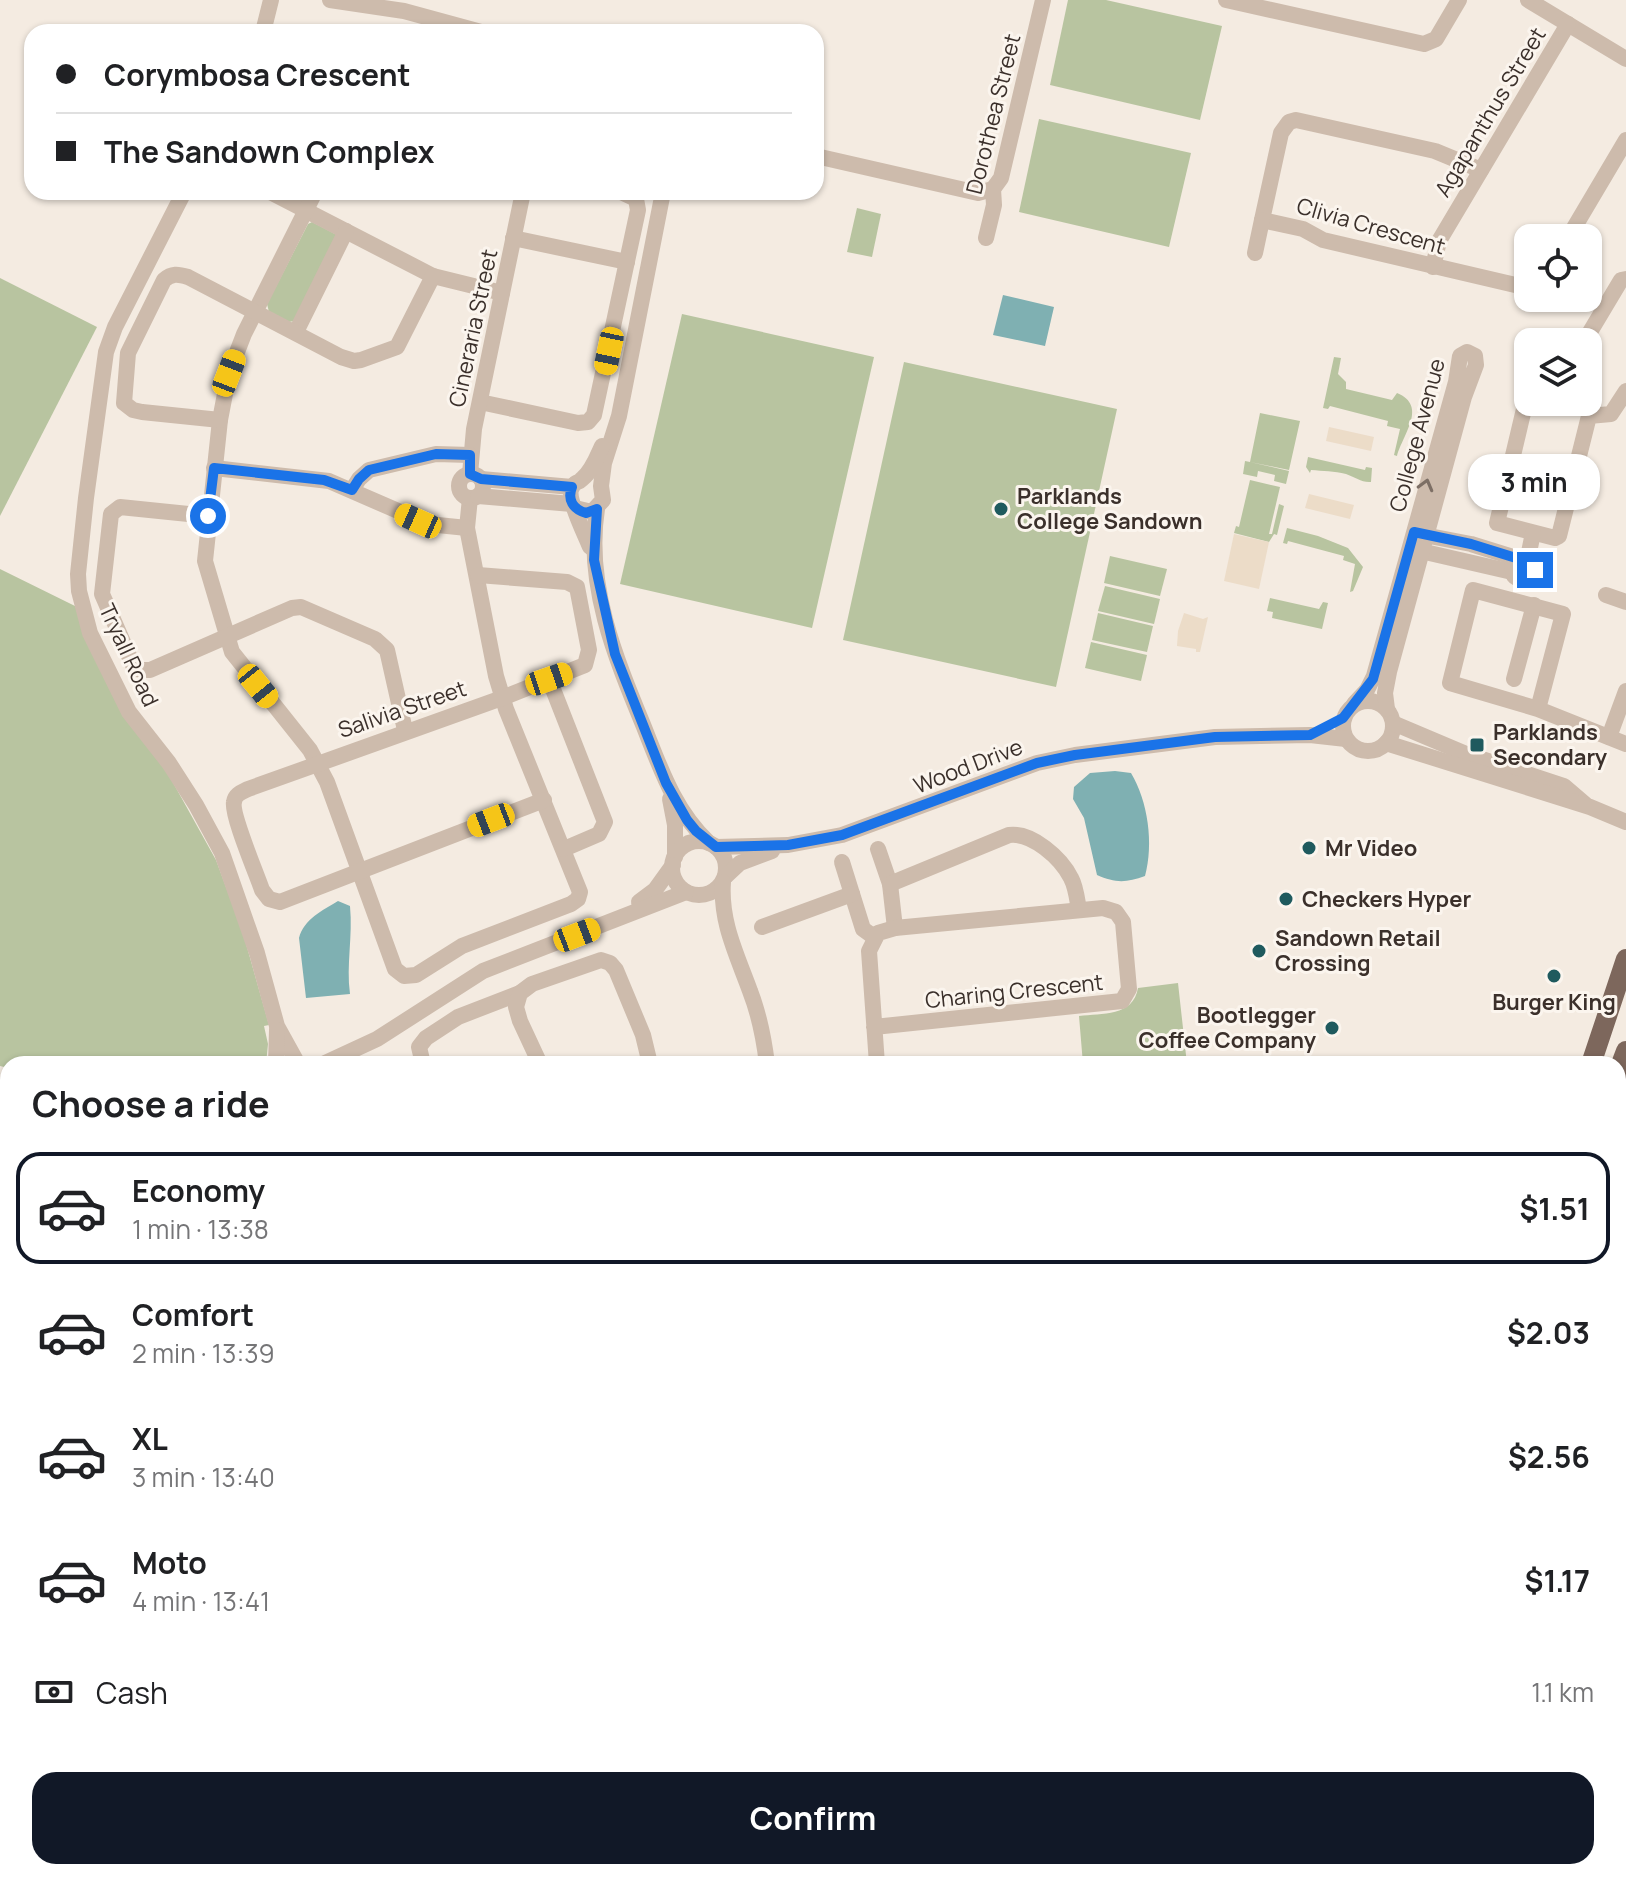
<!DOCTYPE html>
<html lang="en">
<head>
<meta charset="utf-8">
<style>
  :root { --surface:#fff; --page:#f6f6f6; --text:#202124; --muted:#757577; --line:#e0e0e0; --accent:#111827 }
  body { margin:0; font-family:Manrope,sans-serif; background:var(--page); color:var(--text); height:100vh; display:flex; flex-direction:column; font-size:30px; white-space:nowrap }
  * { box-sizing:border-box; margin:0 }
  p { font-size:26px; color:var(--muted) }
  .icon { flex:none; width:44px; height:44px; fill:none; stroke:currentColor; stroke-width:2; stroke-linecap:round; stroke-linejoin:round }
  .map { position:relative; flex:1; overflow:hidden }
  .side { position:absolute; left:0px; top:1056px; width:1626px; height:824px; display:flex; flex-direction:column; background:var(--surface); border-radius:24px 24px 0 0; box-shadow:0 2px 6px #0004 }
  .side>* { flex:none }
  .guide { position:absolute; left:24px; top:24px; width:800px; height:176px; border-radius:24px; box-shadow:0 2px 6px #0004; display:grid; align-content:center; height:176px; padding:0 32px; background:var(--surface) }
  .fabs { position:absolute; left:1514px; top:224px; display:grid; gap:16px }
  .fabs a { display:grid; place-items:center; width:88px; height:88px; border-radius:16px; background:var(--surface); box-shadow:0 2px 6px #0004; font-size:40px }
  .end { position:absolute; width:36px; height:36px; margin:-18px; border:10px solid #1a73e8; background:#fff; box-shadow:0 0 0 4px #fff }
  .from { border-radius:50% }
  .bubble { position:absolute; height:56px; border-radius:24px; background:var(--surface); box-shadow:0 2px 6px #0004; font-size:26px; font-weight:700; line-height:56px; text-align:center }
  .car { position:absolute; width:24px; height:48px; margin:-24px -12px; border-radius:10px; box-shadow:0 0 6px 2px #0007; background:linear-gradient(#f5c518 24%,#345 0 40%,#f5c518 0 76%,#345 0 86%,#f5c518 0) }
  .guide b { display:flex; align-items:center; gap:28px; height:76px; font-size:30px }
  .guide b+b { border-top:2px solid var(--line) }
  .guide i { width:20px; height:20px; background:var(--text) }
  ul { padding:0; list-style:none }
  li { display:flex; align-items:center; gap:24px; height:112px; margin:0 16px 12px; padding:0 16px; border:4px solid transparent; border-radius:24px }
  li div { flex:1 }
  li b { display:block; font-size:30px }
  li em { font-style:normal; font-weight:700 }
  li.selected { border-color:var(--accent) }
  li>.icon { width:72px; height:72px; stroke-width:1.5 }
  h2 { padding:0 32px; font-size:36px; line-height:96px }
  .pay { display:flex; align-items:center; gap:20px; height:88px; padding:0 32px; font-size:30px }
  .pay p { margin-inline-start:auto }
  .button { display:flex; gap:16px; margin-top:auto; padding:16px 32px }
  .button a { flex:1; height:92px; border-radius:24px; background:var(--accent); color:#fff; font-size:32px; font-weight:700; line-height:92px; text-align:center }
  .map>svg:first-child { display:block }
</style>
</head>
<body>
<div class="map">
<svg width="1626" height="1880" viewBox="0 0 1626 1880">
  <rect width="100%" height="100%" fill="#f4ebe1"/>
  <g fill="#b8c4a0">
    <path d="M 1068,0 L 1106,0 L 1222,26 L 1200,120 L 1050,85 Z"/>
    <path d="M 1039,119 L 1191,153 L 1169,247 L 1019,212 Z"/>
    <path d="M 857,208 L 881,214 L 872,257 L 847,252 Z"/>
    <path d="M 312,222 L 337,235 L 295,321 L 288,322 L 269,312 L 267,304 L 308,224 Z"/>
    <path d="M 0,278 L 97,327 L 0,516 Z"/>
    <path d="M 682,314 L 874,357 L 812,628 L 620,584 Z"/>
    <path d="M 1334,357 L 1341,358 L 1338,374 L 1346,382 L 1346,389 L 1392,400 L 1397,393 C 1428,406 1403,434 1397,456 L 1394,455 L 1400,429 L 1387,426 L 1388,421 L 1330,406 L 1328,409 L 1323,408 Z"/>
    <path d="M 904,362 L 1117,409 L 1056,687 L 843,640 Z"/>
    <path d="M 1260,413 L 1300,421 L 1289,470 L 1250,462 L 1289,471 L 1286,484 L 1274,481 L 1275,475 L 1258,471 L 1257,477 L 1243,474 L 1245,461 L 1250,462 Z"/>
    <path d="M 1308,457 L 1365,470 L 1366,467 L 1372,468 L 1371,482 C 1362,483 1355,477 1346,474 C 1334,471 1323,471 1311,470 L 1310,473 L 1306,467 Z"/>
    <path d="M 1250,480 L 1280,487 L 1269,534 L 1272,534 L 1279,504 L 1284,506 L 1277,535 L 1274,534 L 1269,542 L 1234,533 L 1236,526 L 1239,527 Z"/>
    <path d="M 1287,528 L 1318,536 L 1348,548 L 1363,567 L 1353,591 L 1350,592 L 1355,564 L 1343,560 L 1344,556 L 1288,541 L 1287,544 L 1283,543 Z"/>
    <path d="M 1110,556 L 1167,569 L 1160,596 L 1104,583 Z"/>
    <path d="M 0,569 L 75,606 L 216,860 L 243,933 L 269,1025 L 264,1026 L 268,1044 L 266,1064 L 8,1064 L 8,1068 L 0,1066 Z"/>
    <path d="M 1105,586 L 1160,599 L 1154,624 L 1098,611 Z"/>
    <path d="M 1270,598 L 1319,609 L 1323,602 L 1328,603 L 1322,629 L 1272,618 L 1273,612 L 1267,611 Z"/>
    <path d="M 1098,613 L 1153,626 L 1147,652 L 1092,640 Z"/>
    <path d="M 1091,642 L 1147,655 L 1141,681 L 1085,668 Z"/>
    <path d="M 1178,983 L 1187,1064 L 1083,1064 L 1079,1016 C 1102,1013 1133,1017 1138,988 Z"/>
    <path d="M 737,1872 L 827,1872 L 839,1880 L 749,1880 Z"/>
  </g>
  <g fill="#ecdcc8">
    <path d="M 1329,427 L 1374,437 L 1371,451 L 1326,441 Z"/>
    <path d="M 1309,494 L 1354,505 L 1350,519 L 1305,508 Z"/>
    <path d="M 1234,534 L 1269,542 L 1259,589 L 1224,581 Z"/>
    <path d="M 1184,613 L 1203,619 L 1208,617 L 1200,652 L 1196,652 L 1196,649 L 1177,646 L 1178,631 Z"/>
  </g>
  <g fill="#7fb0b2">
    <path d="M 1003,295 L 1054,307 L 1045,346 L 993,335 Z"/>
    <path d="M 1115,771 L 1131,773 C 1148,801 1154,844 1145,876 C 1126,883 1115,883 1097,875 L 1084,818 L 1073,799 L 1074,787 L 1090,773 Z"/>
    <path d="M 338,901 L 350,906 C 353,937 346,964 350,994 L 306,998 L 299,938 C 304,919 323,910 338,901 Z"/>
  </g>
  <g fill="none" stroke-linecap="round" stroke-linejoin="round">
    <path stroke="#7fb0b2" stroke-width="3" d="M 784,1872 L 796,1880"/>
    <g stroke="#cdbbac" stroke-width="16">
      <path d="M 330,0 L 404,11 L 481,32"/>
      <path d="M 1226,0 L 1424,44 L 1436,39 L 1459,0"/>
      <path d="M 1528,0 L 1626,59"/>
      <path d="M 263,32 L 271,0"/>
      <path d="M 816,156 L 978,193 L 993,189"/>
      <path d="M 1481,170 L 1435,151 L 1296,120 L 1289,122 L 1281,133 L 1262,220 L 1303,229 L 1323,240 L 1528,288"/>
      <path d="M 184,192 L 115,327 L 106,352 L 86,498 L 78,574 L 79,591 L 90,633 L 129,712 L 169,763 L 196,805 L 222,853 L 257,953 L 277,1026 L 298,1064"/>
      <path d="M 270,192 L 433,276 L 502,293"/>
      <path d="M 315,192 L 244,334 L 229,373 L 220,420 L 205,561 L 232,652 L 310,750 L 327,782 L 395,969 L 404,976 L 416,975 L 462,946 L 571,904 L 578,899 L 580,892 L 506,709 L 496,676 L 467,528 L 470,498"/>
      <path d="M 513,238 L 627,262"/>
      <path d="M 986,238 L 994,205 L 993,189 L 1001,178 L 1043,0"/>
      <path d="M 1568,238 L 1626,140"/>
      <path d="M 1255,253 L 1262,220"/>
      <path d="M 1433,267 L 1439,241 L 1568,24"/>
      <path d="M 296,332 L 346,231"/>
      <path d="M 1584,342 L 1621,280 L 1626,279"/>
      <path d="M 1528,392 L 1497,523 L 1555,538 L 1559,536 L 1589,416 L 1611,414 L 1626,391"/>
      <path d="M 480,402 L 578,423 L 588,422 L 594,415 L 638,210 L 636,199 L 621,192"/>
      <path d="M 220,420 L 142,412 L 133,410 L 124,403 L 128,353 L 164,280 C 172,273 178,274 188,277 L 341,357 L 354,361 L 361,360 L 397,347 L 433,276"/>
      <path d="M 214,468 L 329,481 L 428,524 L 467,528"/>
      <circle cx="471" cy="486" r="12"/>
      <path d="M 470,474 L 474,429 L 523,192"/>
      <path d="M 481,479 L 572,487"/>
      <path d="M 352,490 L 359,479 L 369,470 L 436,454 L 470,455"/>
      <path d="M 478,496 L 572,504"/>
      <path d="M 575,508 L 592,512 L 603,500 L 601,486 L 604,463 L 619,416 L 663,192"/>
      <path d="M 597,509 C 585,585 616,659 644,727 C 661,770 675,811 709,843"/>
      <path d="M 208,516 L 120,507 L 111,514 L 102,594 L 133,665 L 140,670 L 150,670 L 292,608 L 301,607 L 375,639 L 387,650 L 405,730"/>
      <path d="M 1419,534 L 1471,544 L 1516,558"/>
      <path d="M 590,547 C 585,534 566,497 572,487 C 578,479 576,485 582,479 C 592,471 597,457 602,446"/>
      <path d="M 1412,549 L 1512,572"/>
      <path d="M 1528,557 L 1516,558 L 1512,565 L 1514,576 L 1520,580 L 1528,579 L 1535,570 L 1534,563 L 1528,557 L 1533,533"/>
      <path d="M 478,575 L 567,582 L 577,587 L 589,650 L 585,665 L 502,698 L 248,789 C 242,792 235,794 234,802 C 231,814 257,875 262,890 L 269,899 L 280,902 L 544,800"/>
      <path d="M 1606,595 L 1626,602"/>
      <path d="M 549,679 L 605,822 L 599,834 L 564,849"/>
      <path d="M 1514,679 L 1534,605"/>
      <circle cx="1368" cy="726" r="25"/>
      <path d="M 1354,704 L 1367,690 L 1374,676 L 1456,382 L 1460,356 L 1467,352 L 1475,356 L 1476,365 L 1464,397 L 1389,672 L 1385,693 L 1387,709"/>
      <path d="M 1538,709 L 1563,614 L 1473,590 L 1450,683 L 1538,709 L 1626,744"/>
      <path d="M 1393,723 L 1464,753 L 1564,786 L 1585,804"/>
      <path d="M 1609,737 L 1626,691"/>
      <path d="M 1386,743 L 1590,807 L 1626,822"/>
      <path d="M 670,799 L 675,825 L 675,857"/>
      <circle cx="699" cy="868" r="27"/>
      <path d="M 716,847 L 788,845 L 842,835 L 1037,763 L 1075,755 L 1215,737 L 1310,735 L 1346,739"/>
      <path d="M 878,849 L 890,884 L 895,928"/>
      <path d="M 842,862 L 863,929 L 874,937"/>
      <path d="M 725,877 L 740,863 L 772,851"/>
      <path d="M 723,882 C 720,922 737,955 750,991 C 759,1014 764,1039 767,1064"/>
      <path d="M 890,884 L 1009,835 C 1032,832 1061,858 1071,878 C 1076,887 1077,899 1079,910"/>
      <path d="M 639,902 L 655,890 L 673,865"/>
      <path d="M 762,927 L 852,894"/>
      <path d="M 874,1027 L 1122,1001 L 1129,989 L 1123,922 L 1116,912 L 1103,908 L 895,928 L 878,933 L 869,951 L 877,1064"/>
      <path d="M 276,1064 L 277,1030"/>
      <path d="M 323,1064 L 377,1039 L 483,971 L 686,892"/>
      <path d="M 423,1064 L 419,1047 L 426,1038 L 458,1017 L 520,993"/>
      <path d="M 540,1064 L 520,1021 L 516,1007 L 520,993 L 532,984 L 601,960 L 610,963 L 616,970 L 643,1035 L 650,1064"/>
      <path d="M 0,1093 L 8,1096"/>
      <path d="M 1618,1273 L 1626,1275"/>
      <path d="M 0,1294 L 8,1297"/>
      <path d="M 1618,1514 L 1626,1516"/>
      <path d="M 0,1521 L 8,1508"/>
      <path d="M 0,1595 L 8,1604"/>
      <path d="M 1618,1629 L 1626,1630"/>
      <path d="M 0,1649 L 5,1655 L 0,1669"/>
      <path d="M 0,1721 L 8,1730"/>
      <path d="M 0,1752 L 8,1739"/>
      <path d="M 0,1814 L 8,1815"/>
      <path d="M 1618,1862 L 1626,1864"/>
      <path d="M 727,1872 L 739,1880"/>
      <path d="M 924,1872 L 935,1880"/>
      <path d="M 1064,1872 L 1092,1878 L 1103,1872"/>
      <path d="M 1465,1872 L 1475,1875 L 1477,1880"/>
      <path d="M 486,1880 L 493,1872"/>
      <path d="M 655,1880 L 664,1872"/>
      <path d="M 1026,1880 L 1028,1872"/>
      <path d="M 1186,1880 L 1188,1872"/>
      <path d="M 1416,1880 L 1418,1872"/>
      <path d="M 1522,1880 L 1524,1872"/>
    </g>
    <g stroke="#7d675c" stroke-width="20">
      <path d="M 1591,1064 L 1626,959"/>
      <path d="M 1618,1072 L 1626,1051"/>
      <path d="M 1342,1880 L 1344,1872"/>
      <path d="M 1369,1880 L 1371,1872"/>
    </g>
  </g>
  <defs><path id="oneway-chevron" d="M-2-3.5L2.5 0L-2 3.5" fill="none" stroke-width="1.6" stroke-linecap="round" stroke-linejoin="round" transform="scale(2)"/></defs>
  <use stroke="#7d6f65" href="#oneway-chevron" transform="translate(1426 485) rotate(-75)"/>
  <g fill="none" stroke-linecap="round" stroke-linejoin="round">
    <path stroke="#1a73e8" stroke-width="10" d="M 208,516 L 214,468 L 324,480 L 352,490 L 359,479 L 369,470 L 436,454 L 470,455 L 470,474 L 481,479 L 572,487 C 567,500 573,509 586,513 L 597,509 L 594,560 L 615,654 L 666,783 L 687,820 L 696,831 L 716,847 L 788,845 L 842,835 L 1037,763 L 1075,755 L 1215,737 L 1310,735 L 1343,718 L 1373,679 L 1414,532 L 1471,544 L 1516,558 L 1528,557 L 1534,563 L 1535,570"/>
  </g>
  <g fill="#1f5a5e" stroke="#fbf5ee" stroke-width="3">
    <circle cx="1001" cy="509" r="8"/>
    <rect x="1469" y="737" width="16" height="16" rx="4"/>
    <circle cx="1309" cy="848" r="8"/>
    <circle cx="1286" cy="899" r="8"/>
    <circle cx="1259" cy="951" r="8"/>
    <circle cx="1554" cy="976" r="8"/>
    <circle cx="1332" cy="1028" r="8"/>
  </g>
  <g text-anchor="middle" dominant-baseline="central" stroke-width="6" stroke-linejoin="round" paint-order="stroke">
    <g font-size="22" fill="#3b302b" stroke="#fbf5ee">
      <text transform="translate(1490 112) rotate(-59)">Agapanthus Street</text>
      <text transform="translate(993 114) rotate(-76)">Dorothea Street</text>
      <text transform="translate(1371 226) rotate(16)">Clivia Crescent</text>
      <text transform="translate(473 328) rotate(-78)">Cineraria Street</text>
      <text transform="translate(1417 435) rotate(-75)">College Avenue</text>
      <text transform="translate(129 655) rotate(65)">Tryall Road</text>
      <text transform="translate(402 709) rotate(-19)">Salivia Street</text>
      <text transform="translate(968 766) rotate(-21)">Wood Drive</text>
      <text transform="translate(1014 991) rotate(-6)">Charing Crescent</text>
    </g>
    <g font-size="22" font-weight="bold" fill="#3b302b" stroke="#fbf5ee" text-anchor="start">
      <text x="1017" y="496">Parklands<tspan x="1017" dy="25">College Sandown</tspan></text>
      <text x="1493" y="732">Parklands<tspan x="1493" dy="25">Secondary</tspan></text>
      <text x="1325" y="848">Mr Video</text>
      <text x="1302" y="899">Checkers Hyper</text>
      <text x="1275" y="938">Sandown Retail<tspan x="1275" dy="25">Crossing</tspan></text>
      <text x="1554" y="1002" text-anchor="middle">Burger King</text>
      <text x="1316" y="1015" text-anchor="end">Bootlegger<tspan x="1316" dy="25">Coffee Company</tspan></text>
    </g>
  </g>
</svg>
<div class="fabs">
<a><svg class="icon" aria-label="locate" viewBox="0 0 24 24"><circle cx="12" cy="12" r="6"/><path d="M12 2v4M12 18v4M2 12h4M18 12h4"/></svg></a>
<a><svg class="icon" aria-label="layers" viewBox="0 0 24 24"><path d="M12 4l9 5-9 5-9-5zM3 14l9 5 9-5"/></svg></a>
</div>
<i class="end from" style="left:208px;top:516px"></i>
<i class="end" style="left:1535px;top:570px"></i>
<div class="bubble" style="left:1468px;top:454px;width:132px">3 min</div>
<i class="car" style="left:609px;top:351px;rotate:192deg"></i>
<i class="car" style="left:229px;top:373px;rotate:21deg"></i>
<i class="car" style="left:418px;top:521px;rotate:294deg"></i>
<i class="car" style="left:549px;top:679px;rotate:71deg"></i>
<i class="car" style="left:258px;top:686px;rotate:141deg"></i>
<i class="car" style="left:491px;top:820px;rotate:249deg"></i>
<i class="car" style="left:577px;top:935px;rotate:69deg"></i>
<div class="guide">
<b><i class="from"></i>Corymbosa Crescent</b>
<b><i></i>The Sandown Complex</b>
</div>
<section class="side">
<h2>Choose a ride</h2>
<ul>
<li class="selected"><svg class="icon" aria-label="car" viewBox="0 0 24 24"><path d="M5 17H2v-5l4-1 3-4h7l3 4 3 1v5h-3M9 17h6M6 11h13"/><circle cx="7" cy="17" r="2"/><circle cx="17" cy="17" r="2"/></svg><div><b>Economy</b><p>1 min · 13:38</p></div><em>$1.51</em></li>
<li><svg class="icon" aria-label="car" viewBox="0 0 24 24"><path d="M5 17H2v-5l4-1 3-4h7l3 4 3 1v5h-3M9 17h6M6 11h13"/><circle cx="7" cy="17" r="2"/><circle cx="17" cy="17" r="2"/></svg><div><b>Comfort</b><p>2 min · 13:39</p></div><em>$2.03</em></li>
<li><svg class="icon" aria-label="car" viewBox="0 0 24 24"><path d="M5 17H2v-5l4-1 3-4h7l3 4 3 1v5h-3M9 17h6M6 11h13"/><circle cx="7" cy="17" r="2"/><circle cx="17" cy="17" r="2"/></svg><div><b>XL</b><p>3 min · 13:40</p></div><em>$2.56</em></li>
<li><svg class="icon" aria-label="car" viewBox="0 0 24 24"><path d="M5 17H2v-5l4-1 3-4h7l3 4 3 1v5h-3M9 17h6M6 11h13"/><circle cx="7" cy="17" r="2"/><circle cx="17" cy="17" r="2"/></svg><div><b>Moto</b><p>4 min · 13:41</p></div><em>$1.17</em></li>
</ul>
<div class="pay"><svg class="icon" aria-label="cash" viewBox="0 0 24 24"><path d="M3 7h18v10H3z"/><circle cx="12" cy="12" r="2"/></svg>Cash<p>1.1 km</p></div>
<div class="button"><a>Confirm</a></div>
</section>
</div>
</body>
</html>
